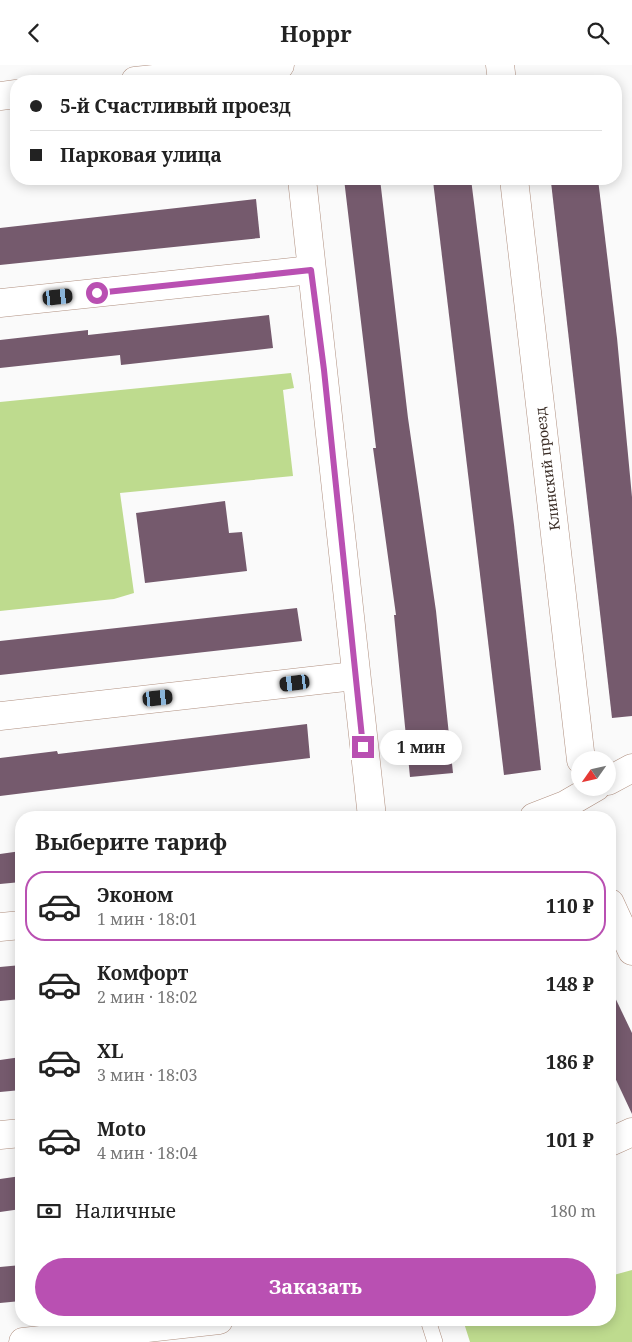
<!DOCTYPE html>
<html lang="ru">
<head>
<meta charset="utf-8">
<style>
  :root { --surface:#fff; --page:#f2f2f2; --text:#222; --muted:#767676; --line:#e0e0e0; --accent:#b950b2 }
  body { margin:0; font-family:"Noto Serif",serif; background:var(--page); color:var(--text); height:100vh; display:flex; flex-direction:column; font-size:19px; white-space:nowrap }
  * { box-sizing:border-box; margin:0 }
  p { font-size:16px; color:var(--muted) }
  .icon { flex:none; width:28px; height:28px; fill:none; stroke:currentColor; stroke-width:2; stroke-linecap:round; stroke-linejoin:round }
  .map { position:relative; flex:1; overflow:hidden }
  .sheet { position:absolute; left:15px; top:746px; width:601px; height:515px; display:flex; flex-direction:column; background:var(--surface); border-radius:20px; box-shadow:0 2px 12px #0003 }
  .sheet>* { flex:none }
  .guide { position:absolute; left:10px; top:10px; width:612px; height:110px; border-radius:20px; box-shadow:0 2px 12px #0003; display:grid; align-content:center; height:110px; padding:0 20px; background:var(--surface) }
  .needle { width:32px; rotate:236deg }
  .fabs { position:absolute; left:571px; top:686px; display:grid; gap:10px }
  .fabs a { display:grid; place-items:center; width:45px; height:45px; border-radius:50%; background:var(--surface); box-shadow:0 2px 12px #0003; font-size:25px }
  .end { position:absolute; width:22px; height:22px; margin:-11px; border:6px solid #b950b2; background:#fff; box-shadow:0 0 0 2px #fff }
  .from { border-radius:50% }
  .bubble { position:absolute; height:35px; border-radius:18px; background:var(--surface); box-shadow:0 2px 12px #0003; font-size:16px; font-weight:700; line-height:35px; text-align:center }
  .car { position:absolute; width:15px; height:30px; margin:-15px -8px; border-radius:6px; box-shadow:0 0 4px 1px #0007; background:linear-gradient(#222 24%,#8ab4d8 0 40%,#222 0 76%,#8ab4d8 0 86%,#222 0) }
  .guide b { display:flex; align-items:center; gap:18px; height:48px; font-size:19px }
  .guide b+b { border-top:1px solid var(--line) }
  .guide i { width:12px; height:12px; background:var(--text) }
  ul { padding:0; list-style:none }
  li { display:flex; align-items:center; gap:15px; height:70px; margin:0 10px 8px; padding:0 10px; border:2px solid transparent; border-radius:20px }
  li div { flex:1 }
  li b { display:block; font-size:19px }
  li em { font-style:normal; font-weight:700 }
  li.active { border-color:var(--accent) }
  li>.icon { width:45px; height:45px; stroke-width:1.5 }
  h2 { padding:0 20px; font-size:22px; line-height:60px }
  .pay { display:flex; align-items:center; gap:12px; height:55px; padding:0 20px; font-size:19px }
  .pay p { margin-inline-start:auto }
  .action { display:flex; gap:10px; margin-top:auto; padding:10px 20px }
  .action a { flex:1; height:58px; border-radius:30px; background:var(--accent); color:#fff; font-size:20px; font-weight:700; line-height:58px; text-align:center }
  header { display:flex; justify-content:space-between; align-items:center; height:65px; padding:0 20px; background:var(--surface); font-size:22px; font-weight:700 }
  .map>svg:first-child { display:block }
</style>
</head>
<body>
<header><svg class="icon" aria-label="back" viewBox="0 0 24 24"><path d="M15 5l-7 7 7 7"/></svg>Hoppr<svg class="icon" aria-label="search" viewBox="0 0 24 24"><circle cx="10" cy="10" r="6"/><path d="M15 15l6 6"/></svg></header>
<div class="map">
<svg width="632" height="1277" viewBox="0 0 632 1277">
  <rect width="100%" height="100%" fill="#fafafa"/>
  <g fill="#bedb8e">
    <path d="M 291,308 L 294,323 L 283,325 L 293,411 L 120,428 L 134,528 L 114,534 L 0,546 L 0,337 Z"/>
    <path d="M 632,1205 L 632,1277 L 470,1277 L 463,1255 L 610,1255 L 610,1211 Z"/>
  </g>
  <g fill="#755a6d">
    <path d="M 344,114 L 380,114 L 408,353 L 436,546 L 453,708 L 410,712 L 394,550 L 396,550 L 373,383 L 376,383 Z"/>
    <path d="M 450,114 L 471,114 L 514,460 L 541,705 L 504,710 L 433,116 Z"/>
    <path d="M 581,114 L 598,114 L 617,273 L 632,432 L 632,651 L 612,653 L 551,117 Z"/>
    <path d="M 256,134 L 260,173 L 0,200 L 0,163 Z"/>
    <path d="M 269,250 L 273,283 L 121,300 L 120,290 L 0,303 L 0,275 L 88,265 L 88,270 Z"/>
    <path d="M 225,436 L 229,468 L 242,467 L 247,506 L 145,518 L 136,448 Z"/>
    <path d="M 297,543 L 302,576 L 0,610 L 0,576 Z"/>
    <path d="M 307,659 L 310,693 L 0,731 L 0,693 L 57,686 L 58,689 Z"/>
    <path d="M 21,786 L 21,817 L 0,819 L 0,789 Z"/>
    <path d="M 21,900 L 21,934 L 0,936 L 0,902 Z"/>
    <path d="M 610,922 L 632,968 L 632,1049 L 610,1002 Z"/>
    <path d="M 21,992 L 21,1025 L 0,1027 L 0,995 Z"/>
    <path d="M 21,1111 L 21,1144 L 0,1147 L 0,1114 Z"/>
    <path d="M 21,1200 L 21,1236 L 0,1238 L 0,1202 Z"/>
  </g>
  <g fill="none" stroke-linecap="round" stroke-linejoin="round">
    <defs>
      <path id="service" d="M 428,1255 L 435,1277"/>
      <g id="minor">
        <path d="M 500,0 L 502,16"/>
        <path d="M 135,16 L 280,0"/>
        <path d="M 0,31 L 16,29"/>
        <path d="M 302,114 L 372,752"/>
        <path d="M 514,114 L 581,695"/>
        <path d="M 0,238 L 311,205"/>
        <path d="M 0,651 L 354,611"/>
        <path d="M 608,716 L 632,703"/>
        <path d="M 534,752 L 565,740 L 596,722"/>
        <path d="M 610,838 L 632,886"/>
        <path d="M 0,862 L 21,860"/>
        <path d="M 0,1070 L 21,1068"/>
        <path d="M 610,1077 L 632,1067"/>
        <path d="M 23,1277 L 219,1255"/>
      </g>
    </defs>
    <use href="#service" stroke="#b09080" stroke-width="16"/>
    <use href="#minor" stroke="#b09080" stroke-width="29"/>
    <use href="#service" stroke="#fff" stroke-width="15"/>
    <use href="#minor" stroke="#fff" stroke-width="28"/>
  </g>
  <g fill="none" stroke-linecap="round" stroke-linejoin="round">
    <path stroke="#b950b2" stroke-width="6" d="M 97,228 L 311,205 L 324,305 L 363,682"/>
  </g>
  <g text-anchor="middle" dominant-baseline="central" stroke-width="5" stroke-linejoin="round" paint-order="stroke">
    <g font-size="14" fill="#3b2e27" stroke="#fff">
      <text transform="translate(547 404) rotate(-97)">Клинский проезд</text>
    </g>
  </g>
</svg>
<div class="fabs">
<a><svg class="needle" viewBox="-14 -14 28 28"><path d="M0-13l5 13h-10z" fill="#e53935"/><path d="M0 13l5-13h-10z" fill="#767676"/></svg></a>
</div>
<i class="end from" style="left:97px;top:228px"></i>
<i class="end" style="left:363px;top:682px"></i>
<div class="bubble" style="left:380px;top:665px;width:82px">1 мин</div>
<i class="car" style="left:58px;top:232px;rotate:84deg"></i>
<i class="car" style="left:295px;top:618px;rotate:263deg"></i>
<i class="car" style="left:158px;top:633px;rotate:84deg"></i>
<div class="guide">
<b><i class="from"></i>5-й Счастливый проезд</b>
<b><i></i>Парковая улица</b>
</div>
<section class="sheet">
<h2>Выберите тариф</h2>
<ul>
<li class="active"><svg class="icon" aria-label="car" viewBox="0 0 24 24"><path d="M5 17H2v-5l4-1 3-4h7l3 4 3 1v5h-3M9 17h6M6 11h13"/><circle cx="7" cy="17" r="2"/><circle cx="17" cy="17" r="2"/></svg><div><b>Эконом</b><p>1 мин · 18:01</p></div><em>110 ₽</em></li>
<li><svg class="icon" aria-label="car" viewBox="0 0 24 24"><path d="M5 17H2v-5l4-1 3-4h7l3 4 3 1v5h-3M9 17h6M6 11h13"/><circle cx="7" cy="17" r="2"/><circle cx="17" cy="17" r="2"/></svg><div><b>Комфорт</b><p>2 мин · 18:02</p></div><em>148 ₽</em></li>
<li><svg class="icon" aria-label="car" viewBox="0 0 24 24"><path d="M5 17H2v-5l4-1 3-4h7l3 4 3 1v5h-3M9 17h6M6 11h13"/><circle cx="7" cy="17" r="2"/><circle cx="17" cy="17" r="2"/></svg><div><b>XL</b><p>3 мин · 18:03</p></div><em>186 ₽</em></li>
<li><svg class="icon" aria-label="car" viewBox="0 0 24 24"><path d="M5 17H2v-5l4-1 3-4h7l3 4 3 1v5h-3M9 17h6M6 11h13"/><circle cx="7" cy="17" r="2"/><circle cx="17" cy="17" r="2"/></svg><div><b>Moto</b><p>4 мин · 18:04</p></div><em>101 ₽</em></li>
</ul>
<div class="pay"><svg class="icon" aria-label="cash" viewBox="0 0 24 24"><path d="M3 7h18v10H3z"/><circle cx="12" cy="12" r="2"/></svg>Наличные<p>180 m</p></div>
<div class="action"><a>Заказать</a></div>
</section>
</div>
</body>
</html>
